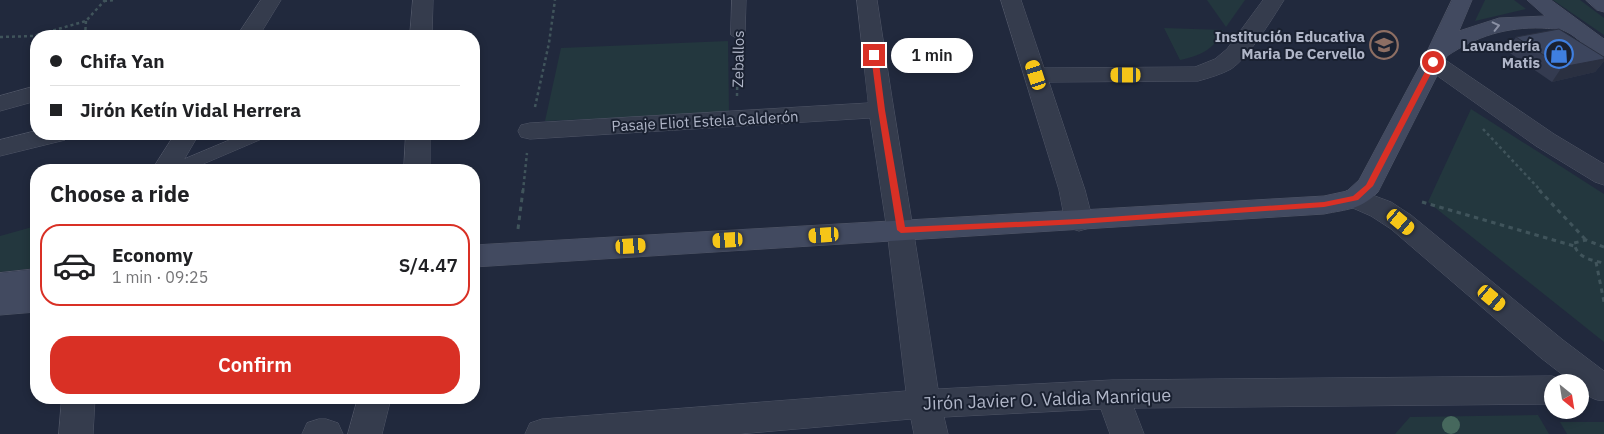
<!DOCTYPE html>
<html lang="en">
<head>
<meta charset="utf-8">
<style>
  :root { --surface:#fff; --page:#f2f2f2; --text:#202124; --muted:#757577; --line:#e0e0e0; --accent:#d93025 }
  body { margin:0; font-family:"IBM Plex Sans",sans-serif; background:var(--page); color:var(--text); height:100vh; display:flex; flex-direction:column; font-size:19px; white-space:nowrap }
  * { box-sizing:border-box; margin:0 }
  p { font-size:16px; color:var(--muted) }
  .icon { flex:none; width:28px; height:28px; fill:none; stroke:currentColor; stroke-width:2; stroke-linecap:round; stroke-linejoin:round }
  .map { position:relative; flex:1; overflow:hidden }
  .panel { position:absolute; left:30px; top:164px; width:450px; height:240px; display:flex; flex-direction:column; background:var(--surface); border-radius:20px; box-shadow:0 2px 8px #0003 }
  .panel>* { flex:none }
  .banner { position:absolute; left:30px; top:30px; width:450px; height:110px; border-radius:20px; box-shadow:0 2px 8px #0003; display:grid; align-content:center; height:110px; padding:0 20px; background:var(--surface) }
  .needle { width:32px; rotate:150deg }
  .fabs { position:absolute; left:1544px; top:374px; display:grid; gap:10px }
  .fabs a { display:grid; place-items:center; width:45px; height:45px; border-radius:50%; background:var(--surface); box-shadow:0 2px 8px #0003; font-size:25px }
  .end { position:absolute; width:22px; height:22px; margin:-11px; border:6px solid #d93025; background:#fff; box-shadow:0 0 0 2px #fff }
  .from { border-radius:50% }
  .bubble { position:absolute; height:35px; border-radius:18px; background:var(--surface); box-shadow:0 2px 8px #0003; font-size:16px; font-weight:600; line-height:35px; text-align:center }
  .car { position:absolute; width:15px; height:30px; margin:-15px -8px; border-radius:6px; box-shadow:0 0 4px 1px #0007; background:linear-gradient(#f5c518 24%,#345 0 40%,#f5c518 0 76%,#345 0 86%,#f5c518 0) }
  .banner b { display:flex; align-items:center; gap:18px; height:48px; font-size:19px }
  .banner b+b { border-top:1px solid var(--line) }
  .banner i { width:12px; height:12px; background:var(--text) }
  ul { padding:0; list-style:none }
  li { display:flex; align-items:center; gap:15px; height:82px; margin:0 10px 8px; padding:0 10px; border:2px solid var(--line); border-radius:20px }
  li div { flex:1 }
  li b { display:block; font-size:19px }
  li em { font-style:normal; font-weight:600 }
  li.on { border-color:var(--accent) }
  li>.icon { width:45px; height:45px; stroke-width:1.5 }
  h2 { padding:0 20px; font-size:22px; line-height:60px }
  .button { display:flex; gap:10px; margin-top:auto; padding:10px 20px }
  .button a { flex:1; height:58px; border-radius:20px; background:var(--accent); color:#fff; font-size:20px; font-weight:600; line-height:58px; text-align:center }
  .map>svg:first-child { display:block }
</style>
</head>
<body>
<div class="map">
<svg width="1604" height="434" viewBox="0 0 1604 434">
  <rect width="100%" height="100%" fill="#21293d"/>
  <g fill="#23373e">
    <path d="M 1207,0 L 1245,0 L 1226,27 Z"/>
    <path d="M 1485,0 L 1514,0 L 1526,9 L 1475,21 Z"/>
    <path d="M 1553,0 L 1580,0 L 1604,18 L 1604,35 Z"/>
    <path d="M 1164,28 L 1223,30 C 1215,49 1200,56 1180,60 Z"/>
    <path d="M 728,41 L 729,113 L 545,121 L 561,48 Z"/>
    <path d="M 1471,109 L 1604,194 L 1604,342 L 1428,202 Z"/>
    <path d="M 36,226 L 36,268 L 0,272 L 0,236 Z"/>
    <path d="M 1538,415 L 1549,434 L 1395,434 L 1410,417 Z"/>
    <path d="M 1560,422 L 1604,422 L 1604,434 L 1567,434 Z"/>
  </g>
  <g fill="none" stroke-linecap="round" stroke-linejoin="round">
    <defs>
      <g id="lane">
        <path d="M 732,0 L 746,0 L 745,35 L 738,39 L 731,35 Z"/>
        <path d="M 244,134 L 266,134 L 264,138 L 189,170 L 166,170 L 168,166 Z"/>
      </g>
      <g id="street">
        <path d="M 261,0 L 281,0 L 259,36 L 237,36 Z"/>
        <path d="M 413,0 L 433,0 L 432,36 L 410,36 Z"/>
        <path d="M 857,0 L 877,0 C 896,130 919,259 938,389 L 1112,380 L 1552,376 L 1564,380 L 1565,382 L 1552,382 L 1552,404 L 1134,408 L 1144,434 L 1110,434 L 1101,409 L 944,417 L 948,434 L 914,434 L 911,419 L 739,434 L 525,434 L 530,423 L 542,419 L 906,391 L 887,230 L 870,118 L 530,139 L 521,137 L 518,131 L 521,125 L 530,123 L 868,103 Z"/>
        <path d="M 1001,0 L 1021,0 L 1044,68 L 1195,67 L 1215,59 L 1227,49 L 1263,0 L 1284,0 C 1272,19 1249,57 1231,69 C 1222,74 1209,78 1198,81 L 1049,82 L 1085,190 L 1093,221 L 1089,228 L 1079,231 L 1069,228 L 1065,221 L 1059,190 Z"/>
        <path d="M 1433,55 L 1441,57 L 1554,134 L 1604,164 L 1604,185 L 1595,182 L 1536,146 L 1425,67 L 1422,62 L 1425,57 Z"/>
        <path d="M 36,86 L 36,101 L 0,111 L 0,96 Z"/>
        <path d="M 36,131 L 36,134 L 68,134 L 65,140 L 0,156 L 0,140 Z"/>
        <path d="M 175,134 L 199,134 L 178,170 L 152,170 Z"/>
        <path d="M 406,134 L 430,134 L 430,170 L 404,170 Z"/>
        <path d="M 1356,189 L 1391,202 L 1411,215 L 1563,340 L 1604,371 L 1604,400 C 1595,402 1587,395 1580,389 L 1580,382 L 1572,382 L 1541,358 L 1391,229 L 1371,216 L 1346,205 L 1343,198 L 1346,191 Z"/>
        <path d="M 62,398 L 95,398 L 93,434 L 59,434 Z"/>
        <path d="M 358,398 L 391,398 L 382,434 L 348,434 Z"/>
        <path d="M 319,419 L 326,419 L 338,423 L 343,434 L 302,434 L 307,423 Z"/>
      </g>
      <g id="secondary">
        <path d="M 1452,0 L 1472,0 L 1459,31 L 1499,18 L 1545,16 L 1527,0 L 1551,0 L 1604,39 L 1604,56 C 1588,52 1579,37 1565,31 C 1559,28 1549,29 1542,28 C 1506,27 1477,36 1447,56 L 1378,192 C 1360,210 1348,209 1324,214 L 474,267 L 474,245 L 1324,196 L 1347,191 L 1359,180 L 1422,62 Z"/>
        <path d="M 1586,0 L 1604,0 L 1604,12 L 1597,10 Z"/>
        <path d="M 36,269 L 36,312 L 0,315 L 0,273 Z"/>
      </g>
    </defs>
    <use href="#lane" stroke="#505667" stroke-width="1"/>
    <use href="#street" stroke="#505667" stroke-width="1"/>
    <use href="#secondary" stroke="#505667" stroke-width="1"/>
    <g stroke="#40545b" stroke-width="2.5" stroke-dasharray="3 3" stroke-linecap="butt">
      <path d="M 104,1 L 116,0"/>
      <path d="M 85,36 L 86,21"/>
      <path d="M 0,37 L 34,36 L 86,21 L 105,0"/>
      <path d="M 737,96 L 738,52"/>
      <path d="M 535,107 L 549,43 L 555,0"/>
      <path d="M 1483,129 L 1541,191"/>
      <path d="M 523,191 L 527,153"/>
    </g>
    <g stroke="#40545b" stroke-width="3" stroke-dasharray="4.5 4.5" stroke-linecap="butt">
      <path d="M 1539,190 L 1586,240"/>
      <path d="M 1422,202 L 1574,246"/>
      <path d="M 518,229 L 523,190"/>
      <path d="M 1604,247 L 1586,240 L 1574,243 C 1577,258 1591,260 1604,263"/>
      <path d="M 1596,262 L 1604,302"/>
    </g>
    <use href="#lane" fill="#353c4d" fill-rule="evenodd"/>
    <use href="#street" fill="#353c4d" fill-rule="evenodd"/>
    <use href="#secondary" fill="#424a60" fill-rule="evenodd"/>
  </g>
  <circle fill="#46685d" cx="1451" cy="425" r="9"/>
  <path fill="#343b50" d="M 1516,37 L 1604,59 L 1604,61 L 1595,72 L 1552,82 L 1507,51 Z"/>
  <path fill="#2a3041" d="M 1604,59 L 1604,61 L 1595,72 L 1552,82 L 1562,67 Z"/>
  <path fill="#3c455d" stroke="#2a3041" d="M 1559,29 L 1604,57 L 1604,59 L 1562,67 L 1516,37 Z"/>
  <defs><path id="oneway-chevron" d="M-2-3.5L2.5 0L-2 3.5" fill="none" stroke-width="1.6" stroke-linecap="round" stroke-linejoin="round" transform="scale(1.25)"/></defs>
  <use stroke="#8a90a4" href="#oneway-chevron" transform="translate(1496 26) rotate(-13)"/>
  <path fill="#d93025" d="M 874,53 L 878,55 L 885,110 L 905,227 L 1079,219 L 1324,202 L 1353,196 L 1366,185 L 1430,62 L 1433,60 L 1437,62 L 1373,186 L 1358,200 L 1324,207 L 1079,224 L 901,233 L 897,230 L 878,110 L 871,55 Z"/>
  <defs>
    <symbol id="school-ring" viewBox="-11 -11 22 22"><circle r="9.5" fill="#1a2131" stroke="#8d6e63" stroke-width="1.5"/><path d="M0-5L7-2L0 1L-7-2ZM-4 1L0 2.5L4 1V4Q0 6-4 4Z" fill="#8d6e63"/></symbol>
    <symbol id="shop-ring" viewBox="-11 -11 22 22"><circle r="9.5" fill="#1a2131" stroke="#3f7fe0" stroke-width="1.5"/><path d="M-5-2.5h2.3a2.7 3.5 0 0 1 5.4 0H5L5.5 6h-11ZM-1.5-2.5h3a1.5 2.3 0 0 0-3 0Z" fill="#3f7fe0"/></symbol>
  </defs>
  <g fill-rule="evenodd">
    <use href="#school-ring" x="1368" y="29" width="32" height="32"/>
    <use href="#shop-ring" x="1543" y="38" width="32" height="32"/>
  </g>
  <g text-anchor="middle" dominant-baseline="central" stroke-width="4" stroke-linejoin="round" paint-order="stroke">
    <g font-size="15" font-weight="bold" fill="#b0b6c8" stroke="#1a2131" text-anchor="end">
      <text x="1365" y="36">Institución Educativa<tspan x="1365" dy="17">Maria De Cervello</tspan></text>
      <text x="1540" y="45">Lavandería<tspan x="1540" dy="17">Matis</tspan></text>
    </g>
    <g font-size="15" fill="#b0b6c8" stroke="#1a2131">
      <text transform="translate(738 59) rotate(-89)">Zeballos</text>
      <text transform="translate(705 121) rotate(-3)">Pasaje Eliot Estela Calderón</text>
    </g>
    <g font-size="18" fill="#b0b6c8" stroke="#1a2131">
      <text transform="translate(1047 399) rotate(-2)">Jirón Javier O. Valdia Manrique</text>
    </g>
  </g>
</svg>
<div class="fabs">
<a><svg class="needle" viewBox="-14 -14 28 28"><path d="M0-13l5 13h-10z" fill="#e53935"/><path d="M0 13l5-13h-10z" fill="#757577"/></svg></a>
</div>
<i class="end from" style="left:1433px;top:62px"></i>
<i class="end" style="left:874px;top:55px"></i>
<div class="bubble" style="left:891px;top:38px;width:82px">1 min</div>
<i class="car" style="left:1036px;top:75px;rotate:342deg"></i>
<i class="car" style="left:1126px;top:75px;rotate:270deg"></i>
<i class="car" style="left:1401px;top:222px;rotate:130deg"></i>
<i class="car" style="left:824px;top:235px;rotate:266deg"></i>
<i class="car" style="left:728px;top:240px;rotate:267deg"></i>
<i class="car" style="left:631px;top:246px;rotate:87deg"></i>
<i class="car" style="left:1492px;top:298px;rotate:130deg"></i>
<div class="banner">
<b><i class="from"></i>Chifa Yan</b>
<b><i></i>Jirón Ketín Vidal Herrera</b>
</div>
<section class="panel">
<h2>Choose a ride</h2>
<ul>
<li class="on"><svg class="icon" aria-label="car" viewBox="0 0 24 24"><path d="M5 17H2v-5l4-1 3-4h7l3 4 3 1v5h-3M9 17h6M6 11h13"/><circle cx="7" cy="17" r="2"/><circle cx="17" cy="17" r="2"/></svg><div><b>Economy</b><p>1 min · 09:25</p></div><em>S/4.47</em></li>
</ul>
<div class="button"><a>Confirm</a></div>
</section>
</div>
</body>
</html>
